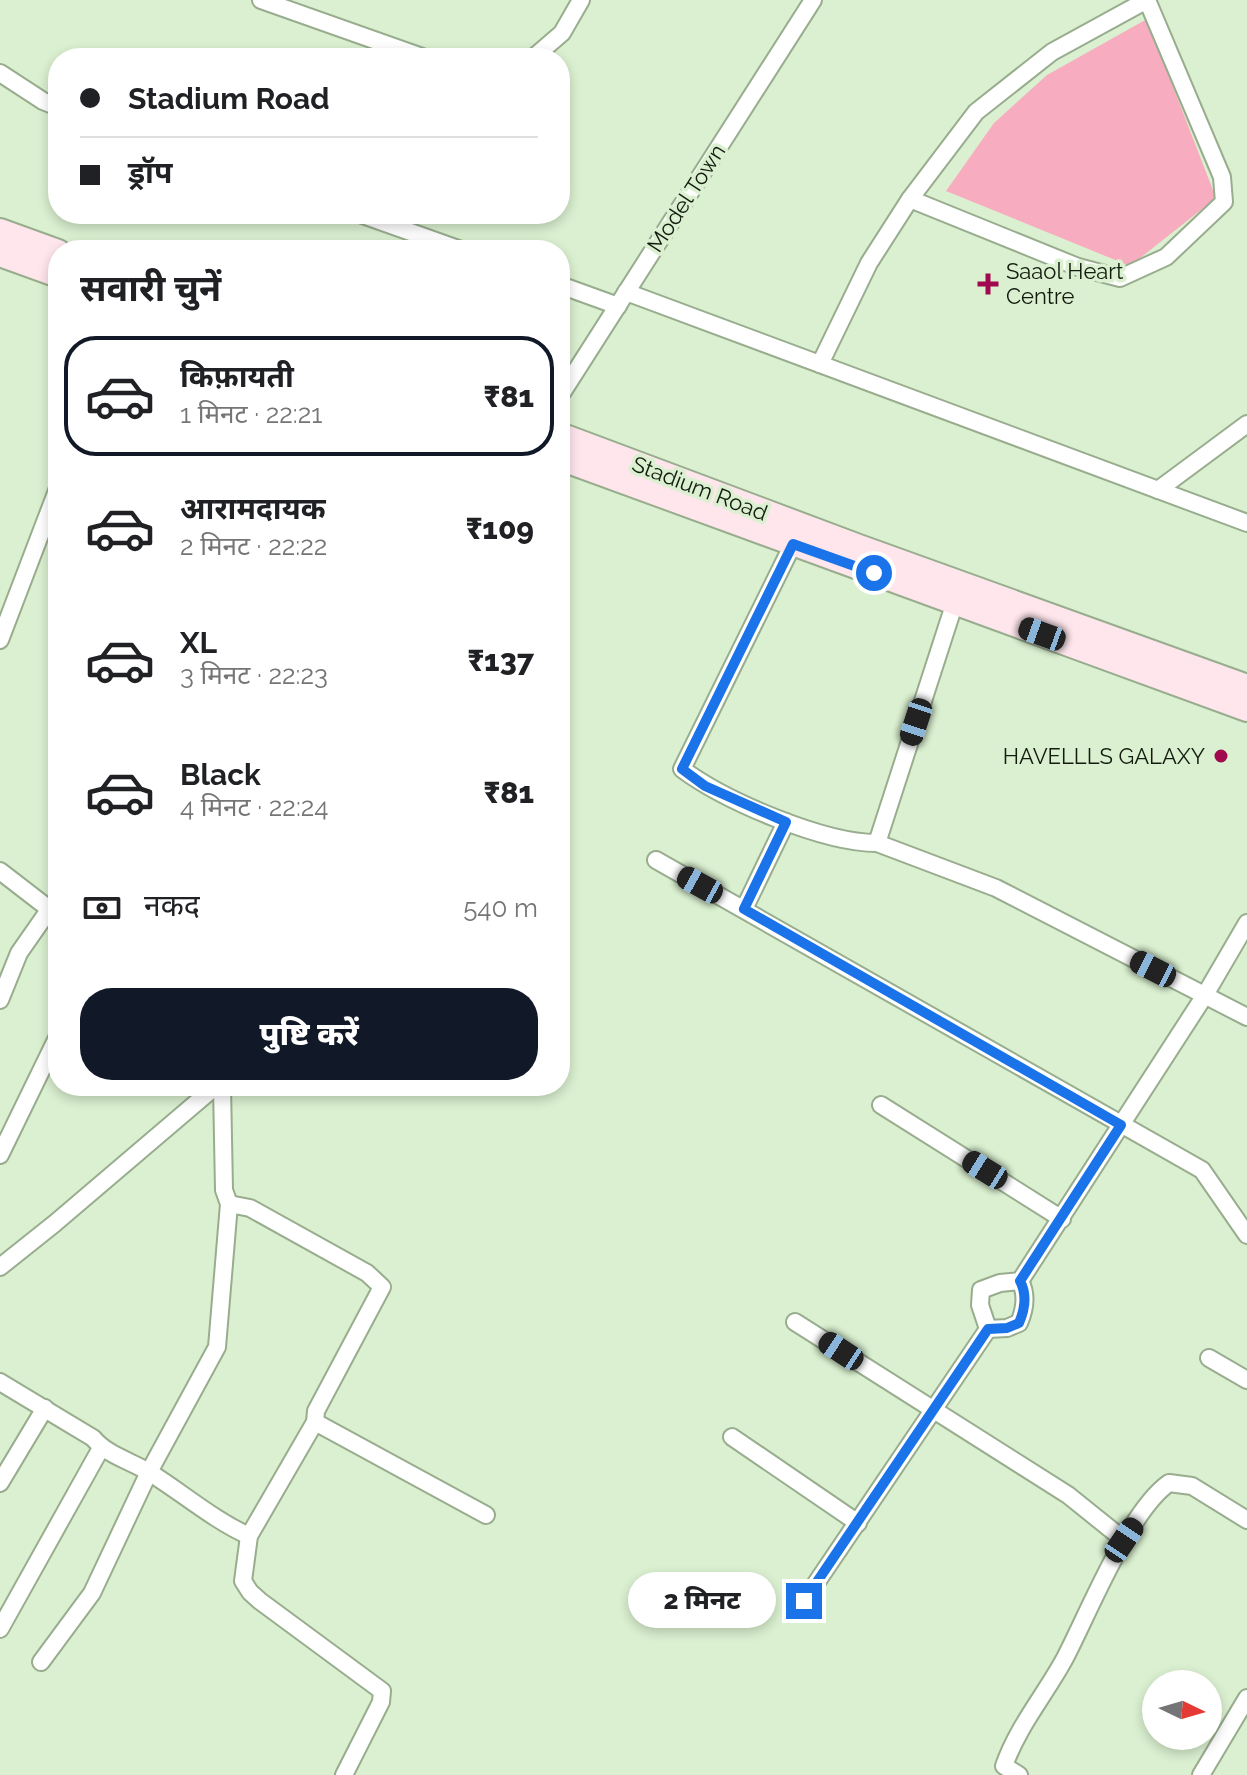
<!DOCTYPE html>
<html lang="hi">
<head>
<meta charset="utf-8">
<style>
  :root { --surface:#fff; --page:#f2f2f2; --text:#202124; --muted:#757577; --line:#e0e0e0; --accent:#111827 }
  body { margin:0; font-family:Raleway,"Noto Sans Devanagari",sans-serif; background:var(--page); color:var(--text); height:100vh; display:flex; flex-direction:column; font-size:30px; white-space:nowrap }
  * { box-sizing:border-box; margin:0 }
  p { font-size:26px; color:var(--muted) }
  .icon { flex:none; width:44px; height:44px; fill:none; stroke:currentColor; stroke-width:2; stroke-linecap:round; stroke-linejoin:round }
  .map { position:relative; flex:1; overflow:hidden }
  .side { position:absolute; left:48px; top:240px; width:522px; height:856px; display:flex; flex-direction:column; background:var(--surface); border-radius:32px; box-shadow:0 4px 12px #0003 }
  .side>* { flex:none }
  .top-card { position:absolute; left:48px; top:48px; width:522px; height:176px; border-radius:32px; box-shadow:0 4px 12px #0003; display:grid; align-content:center; height:176px; padding:0 32px; background:var(--surface) }
  .needle { width:52px; rotate:95deg }
  .buttons { position:absolute; left:1142px; top:1670px; display:grid; gap:16px }
  .buttons a { display:grid; place-items:center; width:80px; height:80px; border-radius:50%; background:var(--surface); box-shadow:0 4px 12px #0003; font-size:40px }
  .end { position:absolute; width:36px; height:36px; margin:-18px; border:10px solid #1a73e8; background:#fff; box-shadow:0 0 0 4px #fff }
  .from { border-radius:50% }
  .bubble { position:absolute; height:56px; border-radius:28px; background:var(--surface); box-shadow:0 4px 12px #0003; font-size:26px; font-weight:800; line-height:56px; text-align:center }
  .car { position:absolute; width:24px; height:48px; margin:-24px -12px; border-radius:10px; box-shadow:0 0 6px 2px #0007; background:linear-gradient(#222 24%,#8ab4d8 0 40%,#222 0 76%,#8ab4d8 0 86%,#222 0) }
  .top-card b { display:flex; align-items:center; gap:28px; height:76px; font-size:30px }
  .top-card b+b { border-top:2px solid var(--line) }
  .top-card i { width:20px; height:20px; background:var(--text) }
  ul { padding:0; list-style:none }
  li { display:flex; align-items:center; gap:24px; height:120px; margin:0 16px 12px; padding:0 16px; border:4px solid transparent; border-radius:32px }
  li div { flex:1 }
  li b { display:block; font-size:30px }
  li em { font-style:normal; font-weight:800 }
  li.on { border-color:var(--accent) }
  li>.icon { width:72px; height:72px; stroke-width:1.5 }
  h2 { padding:0 32px; font-size:36px; line-height:96px }
  .pay { display:flex; align-items:center; gap:20px; height:88px; padding:0 32px; font-size:30px }
  .pay p { margin-inline-start:auto }
  .action { display:flex; gap:16px; margin-top:auto; padding:16px 32px }
  .action a { flex:1; height:92px; border-radius:32px; background:var(--accent); color:#fff; font-size:32px; font-weight:800; line-height:92px; text-align:center }
  .map>svg:first-child { display:block }
</style>
</head>
<body>
<div class="map">
<svg width="1247" height="1775" viewBox="0 0 1247 1775">
  <rect width="100%" height="100%" fill="#daf0d0"/>
  <path fill="#f7adbf" d="M 1147,19 L 1216,198 L 1130,266 L 946,191 L 994,123 L 1047,75 Z"/>
  <g fill="none" stroke-linecap="round" stroke-linejoin="round">
    <defs>
      <g id="minor">
        <path d="M 261,0 L 425,58"/>
        <path d="M 533,58 L 562,33 L 581,0"/>
        <path d="M 0,73 L 43,101 L 58,107"/>
        <path d="M 910,199 L 1078,267 L 1120,278 L 1166,257 L 1224,202 L 1222,177 L 1147,0"/>
        <path d="M 360,214 L 461,250"/>
        <path d="M 560,285 L 618,306"/>
        <path d="M 626,292 L 1247,523"/>
        <path d="M 820,364 L 869,263 L 910,199 L 976,112 L 1052,52 L 1147,0"/>
        <path d="M 560,396 L 813,0"/>
        <path d="M 1158,490 L 1247,424"/>
        <path d="M 793,544 L 682,769 C 725,801 823,843 877,843 L 996,888 L 1247,1017"/>
        <path d="M 0,640 L 58,488"/>
        <path d="M 877,843 L 955,602"/>
        <path d="M 656,860 L 1202,1170 L 1247,1235"/>
        <path d="M 0,871 L 57,915"/>
        <path d="M 744,909 L 786,822"/>
        <path d="M 0,1000 L 19,953 L 49,910"/>
        <path d="M 881,1105 L 1062,1219"/>
        <path d="M 0,1155 L 58,1036"/>
        <path d="M 229,1204 L 250,1208 L 367,1273 L 382,1287 L 316,1411 L 315,1422 L 249,1536 L 243,1581 L 250,1592 L 260,1601 L 382,1691 L 381,1702 L 344,1775"/>
        <path d="M 0,1267 L 54,1224 L 216,1086"/>
        <path d="M 1020,1281 L 1205,995 L 1247,923"/>
        <path d="M 795,1322 L 1068,1495 L 1124,1540"/>
        <path d="M 988,1329 L 980,1305 L 981,1290 L 1000,1283 L 1020,1281"/>
        <path d="M 988,1329 L 1007,1328 L 1019,1323 C 1025,1309 1027,1294 1020,1281"/>
        <path d="M 1209,1358 L 1247,1380"/>
        <path d="M 0,1382 L 93,1438 C 108,1456 132,1461 152,1474 C 185,1495 214,1520 249,1536"/>
        <path d="M 315,1422 L 486,1515"/>
        <path d="M 732,1437 L 858,1523"/>
        <path d="M 0,1483 L 45,1408"/>
        <path d="M 804,1601 L 988,1329"/>
        <path d="M 0,1629 L 101,1448"/>
        <path d="M 41,1662 L 92,1593 L 149,1472 L 217,1347 L 229,1204 L 224,1190 L 222,1086"/>
        <path d="M 1019,1775 L 1004,1766 C 1018,1726 1045,1695 1065,1658 C 1089,1612 1129,1511 1169,1483 L 1192,1486 L 1247,1520"/>
        <path d="M 1201,1775 L 1247,1698"/>
      </g>
      <g id="secondary">
        <path d="M 0,231 L 58,252"/>
        <path d="M 0,254 L 58,275"/>
        <path d="M 560,435 L 859,547 L 1247,687"/>
        <path d="M 560,458 L 1247,709"/>
      </g>
    </defs>
    <use href="#minor" stroke="#98ad8e" stroke-width="20"/>
    <use href="#secondary" stroke="#98ad8e" stroke-width="28"/>
    <use href="#minor" stroke="#fff" stroke-width="16"/>
    <use href="#secondary" stroke="#fee6ec" stroke-width="24"/>
  </g>
  <g fill="none" stroke-linecap="round" stroke-linejoin="round">
    <path stroke="#1a73e8" stroke-width="10" d="M 804,1601 L 988,1329 L 1007,1328 L 1019,1323 C 1025,1309 1027,1294 1020,1281 L 1121,1125 L 744,909 L 786,822 L 705,786 L 682,769 L 793,544 L 874,573"/>
  </g>
  <g fill="#a0094e" stroke="#daf0d0" stroke-width="3">
    <path d="M984 272h8v8h8v8h-8v8h-8v-8h-8v-8h8z"/>
    <circle cx="1221" cy="756" r="8"/>
  </g>
  <g text-anchor="middle" dominant-baseline="central" stroke-width="7" stroke-linejoin="round" paint-order="stroke">
    <g font-size="22" fill="#131b0f" stroke="#daf0d0">
      <text transform="translate(686 198) rotate(-57)">Model Town</text>
      <text transform="translate(700 488) rotate(21)">Stadium Road</text>
    </g>
    <g font-size="22" fill="#131b0f" stroke="#daf0d0" text-anchor="start">
      <text x="1006" y="271">Saaol Heart<tspan x="1006" dy="25">Centre</tspan></text>
      <text x="1205" y="756" text-anchor="end">HAVELLLS GALAXY</text>
    </g>
  </g>
</svg>
<div class="buttons">
<a><svg class="needle" viewBox="-14 -14 28 28"><path d="M0-13l5 13h-10z" fill="#e53935"/><path d="M0 13l5-13h-10z" fill="#757577"/></svg></a>
</div>
<i class="end from" style="left:874px;top:573px"></i>
<i class="end" style="left:804px;top:1601px"></i>
<div class="bubble" style="left:628px;top:1572px;width:148px">2 मिनट</div>
<i class="car" style="left:1042px;top:634px;rotate:290deg"></i>
<i class="car" style="left:916px;top:722px;rotate:198deg"></i>
<i class="car" style="left:700px;top:885px;rotate:299deg"></i>
<i class="car" style="left:1153px;top:969px;rotate:297deg"></i>
<i class="car" style="left:985px;top:1170px;rotate:302deg"></i>
<i class="car" style="left:841px;top:1351px;rotate:303deg"></i>
<i class="car" style="left:1124px;top:1540px;rotate:34deg"></i>
<div class="top-card">
<b><i class="from"></i>Stadium Road</b>
<b><i></i>ड्रॉप</b>
</div>
<section class="side">
<h2>सवारी चुनें</h2>
<ul>
<li class="on"><svg class="icon" aria-label="car" viewBox="0 0 24 24"><path d="M5 17H2v-5l4-1 3-4h7l3 4 3 1v5h-3M9 17h6M6 11h13"/><circle cx="7" cy="17" r="2"/><circle cx="17" cy="17" r="2"/></svg><div><b>किफ़ायती</b><p>1 मिनट · 22:21</p></div><em>₹81</em></li>
<li><svg class="icon" aria-label="car" viewBox="0 0 24 24"><path d="M5 17H2v-5l4-1 3-4h7l3 4 3 1v5h-3M9 17h6M6 11h13"/><circle cx="7" cy="17" r="2"/><circle cx="17" cy="17" r="2"/></svg><div><b>आरामदायक</b><p>2 मिनट · 22:22</p></div><em>₹109</em></li>
<li><svg class="icon" aria-label="car" viewBox="0 0 24 24"><path d="M5 17H2v-5l4-1 3-4h7l3 4 3 1v5h-3M9 17h6M6 11h13"/><circle cx="7" cy="17" r="2"/><circle cx="17" cy="17" r="2"/></svg><div><b>XL</b><p>3 मिनट · 22:23</p></div><em>₹137</em></li>
<li><svg class="icon" aria-label="car" viewBox="0 0 24 24"><path d="M5 17H2v-5l4-1 3-4h7l3 4 3 1v5h-3M9 17h6M6 11h13"/><circle cx="7" cy="17" r="2"/><circle cx="17" cy="17" r="2"/></svg><div><b>Black</b><p>4 मिनट · 22:24</p></div><em>₹81</em></li>
</ul>
<div class="pay"><svg class="icon" aria-label="cash" viewBox="0 0 24 24"><path d="M3 7h18v10H3z"/><circle cx="12" cy="12" r="2"/></svg>नकद<p>540 m</p></div>
<div class="action"><a>पुष्टि करें</a></div>
</section>
</div>
</body>
</html>
